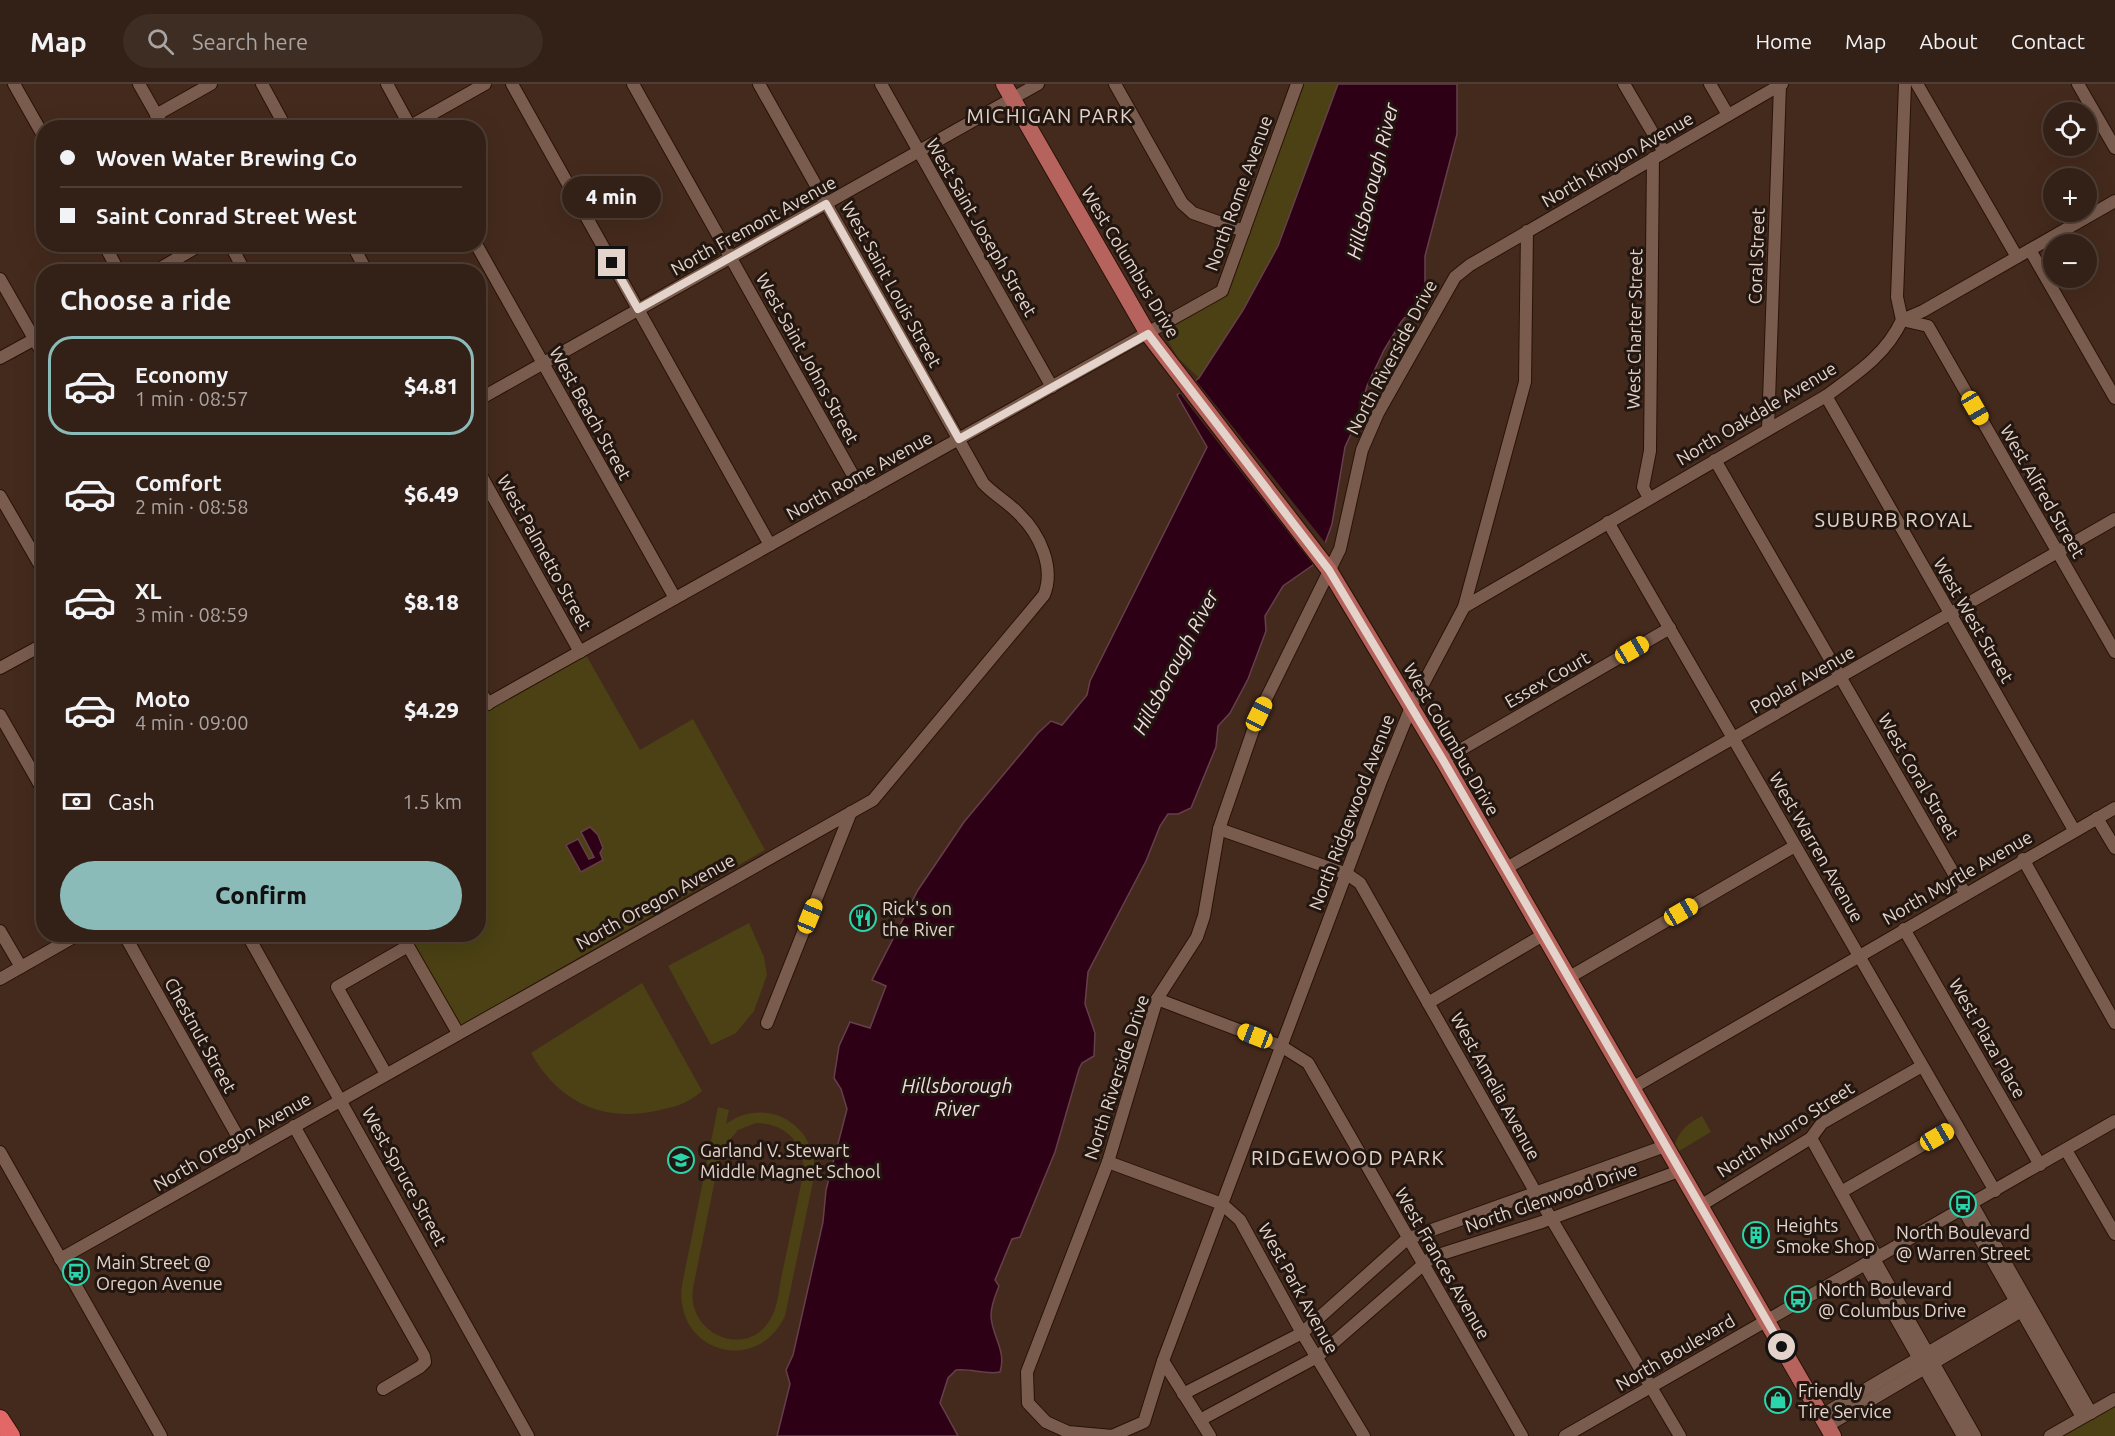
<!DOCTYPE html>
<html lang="en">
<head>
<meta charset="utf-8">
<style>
  :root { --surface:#332016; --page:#3e2d23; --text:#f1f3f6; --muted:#a9a3a1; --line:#4e3e35; --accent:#8bbbb9 }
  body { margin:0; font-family:Ubuntu,sans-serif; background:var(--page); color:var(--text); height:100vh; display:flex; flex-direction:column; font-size:22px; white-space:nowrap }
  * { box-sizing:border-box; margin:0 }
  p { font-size:20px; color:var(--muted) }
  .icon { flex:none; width:33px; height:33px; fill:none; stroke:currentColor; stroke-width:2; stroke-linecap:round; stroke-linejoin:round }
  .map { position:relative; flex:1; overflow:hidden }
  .panel { position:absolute; left:36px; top:180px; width:450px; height:678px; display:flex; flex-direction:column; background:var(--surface); border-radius:24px; box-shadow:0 6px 24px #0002,0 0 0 2px var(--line) }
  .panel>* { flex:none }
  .top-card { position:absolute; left:36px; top:36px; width:450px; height:132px; border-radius:24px; box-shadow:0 6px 24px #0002,0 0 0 2px var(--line); display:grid; align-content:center; height:132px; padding:0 24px; background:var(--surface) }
  .controls { position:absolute; left:2043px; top:18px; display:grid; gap:12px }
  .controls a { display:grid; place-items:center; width:54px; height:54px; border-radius:50%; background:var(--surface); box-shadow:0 6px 24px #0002,0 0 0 2px var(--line); font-size:30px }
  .end { position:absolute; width:27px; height:27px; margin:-14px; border:8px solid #e4d3ca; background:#111; box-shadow:0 0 0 3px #111 }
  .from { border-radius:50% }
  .bubble { position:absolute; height:42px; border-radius:21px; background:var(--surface); box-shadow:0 6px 24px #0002,0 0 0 2px var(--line); font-size:20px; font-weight:800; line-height:42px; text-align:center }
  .car { position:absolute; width:18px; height:36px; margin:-18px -9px; border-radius:8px; box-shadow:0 0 4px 2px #0007; background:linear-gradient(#f5c518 24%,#345 0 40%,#f5c518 0 76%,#345 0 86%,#f5c518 0) }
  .top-card b { display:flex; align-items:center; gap:21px; height:57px; font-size:22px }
  .top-card b+b { border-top:2px solid var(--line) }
  .top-card i { width:15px; height:15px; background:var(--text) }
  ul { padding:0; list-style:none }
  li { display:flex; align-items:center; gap:18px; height:99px; margin:0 12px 9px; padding:0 12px; border:3px solid transparent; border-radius:24px }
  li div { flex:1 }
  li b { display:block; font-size:22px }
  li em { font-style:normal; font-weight:800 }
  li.current { border-color:var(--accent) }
  li>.icon { width:54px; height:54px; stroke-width:1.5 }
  h2 { padding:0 24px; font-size:27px; line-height:72px }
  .pay { display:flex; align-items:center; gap:15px; height:66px; padding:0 24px; font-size:22px }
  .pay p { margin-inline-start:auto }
  .cta { display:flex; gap:12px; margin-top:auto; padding:12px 24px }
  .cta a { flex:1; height:69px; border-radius:36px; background:var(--accent); color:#111; font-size:24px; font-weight:800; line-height:69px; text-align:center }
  header { display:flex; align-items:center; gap:36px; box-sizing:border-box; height:84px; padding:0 30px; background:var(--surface); border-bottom:2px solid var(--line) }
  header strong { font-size:28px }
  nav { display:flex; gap:33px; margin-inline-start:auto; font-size:21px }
  .search { width:420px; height:54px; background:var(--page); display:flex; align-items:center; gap:15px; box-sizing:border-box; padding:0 21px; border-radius:33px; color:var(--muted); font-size:22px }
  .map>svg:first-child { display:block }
</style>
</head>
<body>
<header>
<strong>Map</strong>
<div class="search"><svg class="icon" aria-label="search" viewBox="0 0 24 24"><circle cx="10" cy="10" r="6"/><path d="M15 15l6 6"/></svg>Search here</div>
<nav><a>Home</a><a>Map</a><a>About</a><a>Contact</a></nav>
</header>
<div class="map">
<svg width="2115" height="1352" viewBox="0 0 2115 1352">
  <rect width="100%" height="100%" fill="#442a1d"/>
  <g fill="#4b4114" fill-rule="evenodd">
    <path d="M 1302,0 L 1338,0 L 1278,162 L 1243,226 L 1199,294 L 1178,274 L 1162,247 L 1226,210 Z"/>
    <path d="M 586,571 L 640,666 L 693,635 L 765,766 L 461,942 L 409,851 L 478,850 L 479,631 Z"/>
    <path d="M 749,839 L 764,873 L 767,891 L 754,927 L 736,949 L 711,961 L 668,882 Z"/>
    <path d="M 642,899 L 702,1007 C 686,1021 676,1022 656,1027 C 601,1038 559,1018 531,969 Z"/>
    <path d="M 718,1023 L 729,1026 L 726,1040 C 768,1010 820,1043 814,1093 L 785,1232 C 756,1293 673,1267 682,1201 ZM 756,1039 C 786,1039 807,1061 803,1091 C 796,1124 789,1157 782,1190 C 779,1204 778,1222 771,1234 C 747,1277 686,1250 693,1204 L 721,1066 L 738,1046 Z"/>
    <path d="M 1702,1032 L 1711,1048 L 1679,1067 L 1675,1060 C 1680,1045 1689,1039 1702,1032 Z"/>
    <path d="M 2115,1320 L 2115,1352 L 2060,1352 Z"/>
  </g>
  <g fill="#2e0015" stroke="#653f4b" stroke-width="1.5">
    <path d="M 1338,0 L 1457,0 L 1457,50 L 1425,172 L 1425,210 L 1401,238 L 1384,266 L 1367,302 L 1356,339 L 1345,363 L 1332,440 L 1324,462 L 1313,481 L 1283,502 L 1265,532 L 1266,547 L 1248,595 L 1230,629 L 1218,642 L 1216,663 L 1191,724 L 1178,730 L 1168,730 L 1160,742 L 1146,777 L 1088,888 L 1085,920 L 1095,949 L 1094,972 L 1082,979 L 1079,985 L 1055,1068 L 1020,1153 L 1012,1155 L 995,1196 L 999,1202 C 996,1210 991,1221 991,1231 C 991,1251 1007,1266 1000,1288 C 985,1291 971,1284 956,1286 L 948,1294 L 940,1319 L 958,1352 L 777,1352 L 790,1300 L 786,1286 L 793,1271 L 823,1138 L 826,1106 L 847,1025 L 841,1005 L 834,994 L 839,962 L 850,938 L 870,944 L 886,902 L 872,896 L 918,806 L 964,738 L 1038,649 L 1051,637 L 1062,641 L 1087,611 L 1090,597 L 1207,363 L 1177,311 L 1199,294 L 1243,226 L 1278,162 Z"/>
    <path d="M 590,743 L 598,751 L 603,764 L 600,769 L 603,776 L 581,788 L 566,761 L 578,755 L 589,775 L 594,773 L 581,748 Z"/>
  </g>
  <path fill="#442a1d" d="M 1194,294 L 1327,461 L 1315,483 L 1178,307 Z"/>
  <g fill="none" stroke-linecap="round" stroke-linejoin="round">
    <defs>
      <g id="minor">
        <path d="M 14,0 L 44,53"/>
        <path d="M 139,0 L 164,44"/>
        <path d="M 262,0 L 286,44"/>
        <path d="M 387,0 L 411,44"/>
        <path d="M 512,0 L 770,461"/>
        <path d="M 633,0 L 863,409"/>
        <path d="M 881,0 L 1052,303"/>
        <path d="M 1115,0 L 1182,119 L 1193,129 L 1244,147"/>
        <path d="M 1624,0 L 1664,68"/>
        <path d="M 1710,0 L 1728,31"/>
        <path d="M 1905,0 L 1897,213 L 1902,236 L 1928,242 L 2115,568"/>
        <path d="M 1917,0 L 2017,173"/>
        <path d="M 2078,0 L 2115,64"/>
        <path d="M 156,31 L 211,0"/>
        <path d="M 407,44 L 485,0"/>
        <path d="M 1527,147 L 1525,298 L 1464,523 L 1411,623 L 1381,697 L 1163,1277 L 1144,1338 L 1112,1352 L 1068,1348 L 1046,1338 L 1028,1319 L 1027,1288 L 1108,1078 L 1157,915 L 1197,853 L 1204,832 L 1219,745 L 1259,629 L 1340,465 L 1362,366 L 1378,329 L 1455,193 L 1470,181 L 1782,0"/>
        <path d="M 104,160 L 119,188"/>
        <path d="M 230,160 L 245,188"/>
        <path d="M 352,160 L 367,188"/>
        <path d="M 476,160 L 675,514"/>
        <path d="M 2030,166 L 2115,314"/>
        <path d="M 154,188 L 202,160"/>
        <path d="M 0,195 L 44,272"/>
        <path d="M 0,274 L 44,250"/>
        <path d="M 485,312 L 1038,0"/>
        <path d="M 1826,312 L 2074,746"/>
        <path d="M 1768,345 L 1780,1"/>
        <path d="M 1715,376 L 1965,809"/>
        <path d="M 478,386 L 580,568"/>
        <path d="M 0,412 L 44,488"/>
        <path d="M 1649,414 L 1643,403 L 1650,367 L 1653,74"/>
        <path d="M 1608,438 L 1995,1107"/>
        <path d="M 1464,523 L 1826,312 C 1856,290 1886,271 1902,236 L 1923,227 L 2115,117"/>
        <path d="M 0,584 L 44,560"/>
        <path d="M 478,603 L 488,620"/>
        <path d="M 478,625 L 1222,207 L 1297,0"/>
        <path d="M 0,631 L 44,708"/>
        <path d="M 1443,676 L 1670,544"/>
        <path d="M 2097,734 L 2115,764"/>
        <path d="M 1219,745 L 1347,790 L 1360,799 L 1536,1109 L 1680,1352"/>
        <path d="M 2023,775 L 2115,939"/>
        <path d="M 1505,785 L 2115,435"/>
        <path d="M 1904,845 L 2040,1081"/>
        <path d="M 0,847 L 21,883"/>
        <path d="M 124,850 L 247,1069"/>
        <path d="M 247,850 L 528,1352"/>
        <path d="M 1568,894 L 1795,762"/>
        <path d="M 0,895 L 79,850"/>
        <path d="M 1157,915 L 1281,962 L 1308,979 L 1522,1352"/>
        <path d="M 1428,919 L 1543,851"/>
        <path d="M 767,939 L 851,728"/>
        <path d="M 386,990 L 337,903 L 408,862 L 458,949"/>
        <path d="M 1632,1004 L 2115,724"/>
        <path d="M 294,1042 L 424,1272 L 425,1278 L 420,1283 L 383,1305"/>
        <path d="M 1811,1054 L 1877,1173"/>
        <path d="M 2066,1066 L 2115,1150"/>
        <path d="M 0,1068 L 161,1352"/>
        <path d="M 1108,1078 L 1222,1120 L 1240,1136 L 1302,1249 L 1364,1352"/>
        <path d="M 1841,1108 L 1956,1042"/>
        <path d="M 1972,1120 L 2091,1329"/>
        <path d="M 1700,1122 L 1811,1054 L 1822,1039 L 1922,982"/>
        <path d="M 1963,1125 L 2082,1333"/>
        <path d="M 60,1175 L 873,716 L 1044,511 C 1055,484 1040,450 1019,430 C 1008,418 994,411 983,399 L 759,0"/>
        <path d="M 1874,1175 L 1975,1352"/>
        <path d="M 1865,1180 L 1963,1352"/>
        <path d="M 1163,1277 L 1210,1352"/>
        <path d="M 1183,1310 L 1302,1249 L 1407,1155 L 1665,1062"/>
        <path d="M 1822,1331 L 2021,1214"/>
        <path d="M 1200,1336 L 1317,1273 L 1432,1173 L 1542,1138 L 1679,1087"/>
        <path d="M 1827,1342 L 2028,1223"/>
        <path d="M 1565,1352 L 2115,1037"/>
        <path d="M 2050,1352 L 2115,1315"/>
      </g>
      <path id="major" d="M 1004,0 L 1148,250 L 1329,486 L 1443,676 L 1833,1352"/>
      <path id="highway" d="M 0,1335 L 11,1352"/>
    </defs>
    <use href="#minor" stroke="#291206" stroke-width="14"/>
    <use href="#major" stroke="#291206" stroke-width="18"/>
    <use href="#highway" stroke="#291206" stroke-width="20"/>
    <use href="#minor" stroke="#795c4e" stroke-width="12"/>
    <use href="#major" stroke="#b7635d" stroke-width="16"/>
    <use href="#highway" stroke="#e16867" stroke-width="18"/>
  </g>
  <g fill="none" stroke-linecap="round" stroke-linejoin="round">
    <path stroke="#e4d3ca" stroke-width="8" d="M 612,179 L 638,225 L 826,120 L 959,355 L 1148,250 L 1329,486 L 1443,676 L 1782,1263"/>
  </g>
  <defs>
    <symbol id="restaurant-ring" viewBox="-11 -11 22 22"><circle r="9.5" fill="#221610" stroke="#2ad5ac" stroke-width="1.5"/><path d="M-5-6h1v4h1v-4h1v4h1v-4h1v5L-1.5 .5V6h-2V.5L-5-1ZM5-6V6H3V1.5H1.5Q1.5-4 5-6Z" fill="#2ad5ac"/></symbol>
    <symbol id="school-ring" viewBox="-11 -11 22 22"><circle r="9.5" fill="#221610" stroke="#2ad5ac" stroke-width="1.5"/><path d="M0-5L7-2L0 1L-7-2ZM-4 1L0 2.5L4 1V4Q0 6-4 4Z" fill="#2ad5ac"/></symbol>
    <symbol id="bus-ring" viewBox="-11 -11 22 22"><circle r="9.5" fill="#221610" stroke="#2ad5ac" stroke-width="1.5"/><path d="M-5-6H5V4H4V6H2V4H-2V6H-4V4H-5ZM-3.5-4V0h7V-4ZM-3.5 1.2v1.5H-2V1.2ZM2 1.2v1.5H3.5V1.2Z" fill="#2ad5ac"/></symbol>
    <symbol id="building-ring" viewBox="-11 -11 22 22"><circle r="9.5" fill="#221610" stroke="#2ad5ac" stroke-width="1.5"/><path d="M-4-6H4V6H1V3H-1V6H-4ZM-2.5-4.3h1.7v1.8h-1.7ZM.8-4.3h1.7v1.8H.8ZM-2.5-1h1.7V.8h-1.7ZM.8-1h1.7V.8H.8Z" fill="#2ad5ac"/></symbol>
    <symbol id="shop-ring" viewBox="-11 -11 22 22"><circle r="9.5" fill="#221610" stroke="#2ad5ac" stroke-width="1.5"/><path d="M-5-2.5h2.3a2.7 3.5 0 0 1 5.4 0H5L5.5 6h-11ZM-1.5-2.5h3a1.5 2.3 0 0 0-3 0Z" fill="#2ad5ac"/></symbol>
  </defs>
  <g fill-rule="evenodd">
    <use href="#restaurant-ring" x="848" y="819" width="30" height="30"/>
    <use href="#school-ring" x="666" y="1061" width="30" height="30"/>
    <use href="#bus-ring" x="1948" y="1105" width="30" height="30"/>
    <use href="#building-ring" x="1741" y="1136" width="30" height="30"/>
    <use href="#bus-ring" x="61" y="1173" width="30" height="30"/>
    <use href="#bus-ring" x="1783" y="1200" width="30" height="30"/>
    <use href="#shop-ring" x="1763" y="1301" width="30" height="30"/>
  </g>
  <g text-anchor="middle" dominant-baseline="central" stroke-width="6" stroke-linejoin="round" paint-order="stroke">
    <g font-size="18" fill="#e4d3ca" stroke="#221610">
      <text transform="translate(1617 75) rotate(-30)">North Kinyon Avenue</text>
      <text transform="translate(1238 109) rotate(-70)">North Rome Avenue</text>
      <text transform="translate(753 141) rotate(-29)">North Fremont Avenue</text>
      <text transform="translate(982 143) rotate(60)">West Saint Joseph Street</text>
      <text transform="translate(1756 172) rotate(-88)">Coral Street</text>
      <text transform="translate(1131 178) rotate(59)">West Columbus Drive</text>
      <text transform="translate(892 200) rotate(61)">West Saint Louis Street</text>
      <text transform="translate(1634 245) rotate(-89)">West Charter Street</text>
      <text transform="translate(1391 273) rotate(-62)">North Riverside Drive</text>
      <text transform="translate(808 274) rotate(61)">West Saint Johns Street</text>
      <text transform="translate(591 329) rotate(61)">West Beach Street</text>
      <text transform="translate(1756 329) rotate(-31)">North Oakdale Avenue</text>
      <text transform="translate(859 391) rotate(-29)">North Rome Avenue</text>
      <text transform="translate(2043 407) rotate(60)">West Alfred Street</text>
      <text transform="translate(545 468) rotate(61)">West Palmetto Street</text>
      <text transform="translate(1974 536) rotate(60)">West West Street</text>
      <text transform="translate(1547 595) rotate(-30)">Essex Court</text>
      <text transform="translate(1802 595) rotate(-30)">Poplar Avenue</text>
      <text transform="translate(1452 655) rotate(60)">West Columbus Drive</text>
      <text transform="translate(1919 692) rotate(60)">West Coral Street</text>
      <text transform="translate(1351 728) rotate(-69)">North Ridgewood Avenue</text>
      <text transform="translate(1817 763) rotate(60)">West Warren Avenue</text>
      <text transform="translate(1957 793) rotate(-30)">North Myrtle Avenue</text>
      <text transform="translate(655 817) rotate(-29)">North Oregon Avenue</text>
      <text transform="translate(201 951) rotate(61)">Chestnut Street</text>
      <text transform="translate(1988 954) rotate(60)">West Plaza Place</text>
      <text transform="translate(1116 993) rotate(-72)">North Riverside Drive</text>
      <text transform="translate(1496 1002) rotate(61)">West Amelia Avenue</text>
      <text transform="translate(1785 1045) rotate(-33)">North Munro Street</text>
      <text transform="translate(232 1057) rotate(-30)">North Oregon Avenue</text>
      <text transform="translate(405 1092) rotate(61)">West Spruce Street</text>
      <text transform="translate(1551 1113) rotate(-19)">North Glenwood Drive</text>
      <text transform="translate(1443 1179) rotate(60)">West Frances Avenue</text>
      <text transform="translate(1299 1204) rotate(61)">West Park Avenue</text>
      <text transform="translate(1675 1268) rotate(-30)">North Boulevard</text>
    </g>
    <g font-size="18" fill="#e4d3ca" stroke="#221610" text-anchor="start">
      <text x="882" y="824">Rick's on<tspan x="882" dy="21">the River</tspan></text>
      <text x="700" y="1066">Garland V. Stewart<tspan x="700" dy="21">Middle Magnet School</tspan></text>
      <text x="1776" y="1141">Heights<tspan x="1776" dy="21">Smoke Shop</tspan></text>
      <text x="1963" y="1148" text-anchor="middle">North Boulevard<tspan x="1963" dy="21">@ Warren Street</tspan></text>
      <text x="96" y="1178">Main Street @<tspan x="96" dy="21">Oregon Avenue</tspan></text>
      <text x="1818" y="1205">North Boulevard<tspan x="1818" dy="21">@ Columbus Drive</tspan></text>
      <text x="1798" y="1306">Friendly<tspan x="1798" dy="21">Tire Service</tspan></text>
    </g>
    <g font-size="20" letter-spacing="1.5" fill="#e4d3ca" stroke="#221610">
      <text x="1050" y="31">MICHIGAN PARK</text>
      <text x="1894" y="435">SUBURB ROYAL</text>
      <text x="1348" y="1073">RIDGEWOOD PARK</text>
    </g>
    <g font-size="20" font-style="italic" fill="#f1dbe2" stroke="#221610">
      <text transform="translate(1372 97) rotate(-76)">Hillsborough River</text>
      <text transform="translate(1175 578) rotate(-62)">Hillsborough River</text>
      <text x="957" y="1001">Hillsborough<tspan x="957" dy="23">River</tspan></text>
    </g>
  </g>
</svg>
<div class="controls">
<a><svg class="icon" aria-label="locate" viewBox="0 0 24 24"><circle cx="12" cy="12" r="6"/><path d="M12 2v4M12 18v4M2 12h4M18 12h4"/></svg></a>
<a>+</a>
<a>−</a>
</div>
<i class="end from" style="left:1782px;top:1263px"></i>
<i class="end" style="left:612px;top:179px"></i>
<div class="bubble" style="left:562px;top:92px;width:99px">4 min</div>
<i class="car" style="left:1975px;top:324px;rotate:150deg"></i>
<i class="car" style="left:1632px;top:566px;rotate:60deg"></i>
<i class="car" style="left:1259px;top:630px;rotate:26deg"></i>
<i class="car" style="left:1681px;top:828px;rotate:60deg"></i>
<i class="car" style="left:810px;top:832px;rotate:22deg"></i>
<i class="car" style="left:1255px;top:952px;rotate:291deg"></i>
<i class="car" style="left:1937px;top:1053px;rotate:60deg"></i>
<div class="top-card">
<b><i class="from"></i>Woven Water Brewing Co</b>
<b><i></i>Saint Conrad Street West</b>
</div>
<section class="panel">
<h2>Choose a ride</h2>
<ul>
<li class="current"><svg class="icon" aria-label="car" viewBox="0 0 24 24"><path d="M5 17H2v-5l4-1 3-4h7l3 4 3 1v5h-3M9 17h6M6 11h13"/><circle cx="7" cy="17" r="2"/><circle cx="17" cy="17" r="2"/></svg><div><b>Economy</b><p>1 min · 08:57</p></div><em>$4.81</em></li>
<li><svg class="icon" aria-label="car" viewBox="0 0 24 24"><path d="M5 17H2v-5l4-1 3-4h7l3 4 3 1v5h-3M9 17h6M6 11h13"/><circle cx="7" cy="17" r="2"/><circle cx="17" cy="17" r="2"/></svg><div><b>Comfort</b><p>2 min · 08:58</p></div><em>$6.49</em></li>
<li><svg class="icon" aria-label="car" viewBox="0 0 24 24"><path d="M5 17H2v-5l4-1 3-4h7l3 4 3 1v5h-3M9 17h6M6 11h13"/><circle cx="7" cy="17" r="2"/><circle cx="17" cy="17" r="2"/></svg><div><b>XL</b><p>3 min · 08:59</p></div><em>$8.18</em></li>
<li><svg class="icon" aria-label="car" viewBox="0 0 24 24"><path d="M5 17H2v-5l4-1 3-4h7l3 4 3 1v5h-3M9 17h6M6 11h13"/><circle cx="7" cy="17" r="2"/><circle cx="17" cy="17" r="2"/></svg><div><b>Moto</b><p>4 min · 09:00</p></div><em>$4.29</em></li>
</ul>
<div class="pay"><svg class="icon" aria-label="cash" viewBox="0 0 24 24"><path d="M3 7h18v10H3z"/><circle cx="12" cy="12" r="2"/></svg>Cash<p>1.5 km</p></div>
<div class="cta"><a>Confirm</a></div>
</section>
</div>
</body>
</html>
